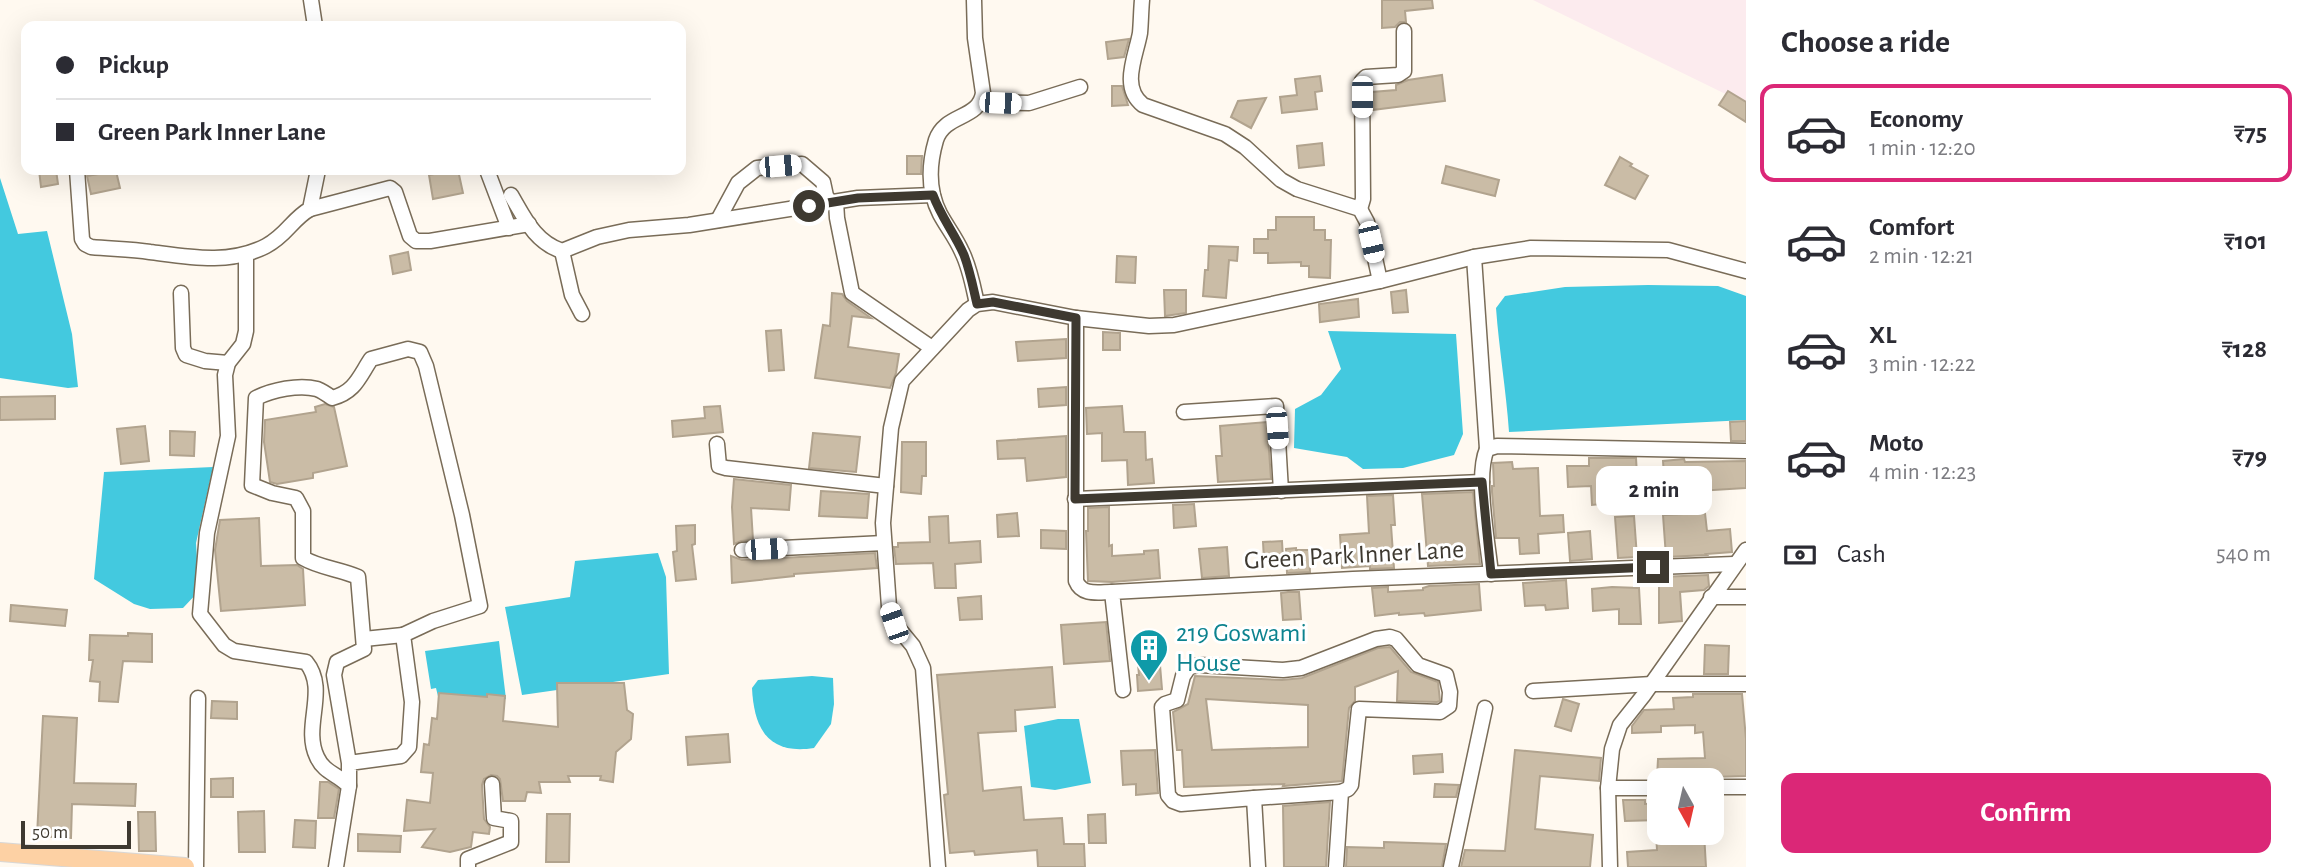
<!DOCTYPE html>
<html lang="en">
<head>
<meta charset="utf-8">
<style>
  :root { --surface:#fff; --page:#f7f7f7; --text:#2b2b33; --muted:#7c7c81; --line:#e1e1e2; --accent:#db2777 }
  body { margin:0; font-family:"Alegreya Sans",sans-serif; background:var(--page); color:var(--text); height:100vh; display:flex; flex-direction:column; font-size:26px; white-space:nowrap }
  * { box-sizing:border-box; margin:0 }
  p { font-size:23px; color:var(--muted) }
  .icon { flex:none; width:38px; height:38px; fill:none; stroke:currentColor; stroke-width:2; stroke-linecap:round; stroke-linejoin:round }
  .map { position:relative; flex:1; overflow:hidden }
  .side { display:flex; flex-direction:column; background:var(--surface); width:560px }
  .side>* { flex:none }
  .top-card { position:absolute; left:21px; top:21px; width:665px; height:154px; border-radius:14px; box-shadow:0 7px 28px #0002; display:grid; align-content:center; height:154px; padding:0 35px; background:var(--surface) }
  .needle { width:46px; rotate:172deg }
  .tools { position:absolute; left:1647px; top:768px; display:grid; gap:14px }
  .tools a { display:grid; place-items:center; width:77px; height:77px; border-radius:14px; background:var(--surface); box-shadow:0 7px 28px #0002; font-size:35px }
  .scale { position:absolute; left:21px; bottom:18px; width:110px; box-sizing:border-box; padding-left:7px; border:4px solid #3e3930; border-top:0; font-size:19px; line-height:24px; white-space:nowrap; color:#3e3930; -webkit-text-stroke:5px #fff; paint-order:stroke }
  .end { position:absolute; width:32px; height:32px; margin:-16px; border:9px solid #3e3930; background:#fff; box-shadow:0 0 0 4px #fff }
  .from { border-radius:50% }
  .bubble { position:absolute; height:49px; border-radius:14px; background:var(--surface); box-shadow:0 7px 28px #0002; font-size:23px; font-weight:700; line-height:49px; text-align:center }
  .car { position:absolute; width:21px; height:42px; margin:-21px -10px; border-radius:9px; box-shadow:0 0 5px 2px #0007; background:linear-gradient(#fff 24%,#345 0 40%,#fff 0 76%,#345 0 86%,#fff 0) }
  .top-card b { display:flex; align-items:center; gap:24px; height:66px; font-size:26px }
  .top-card b+b { border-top:2px solid var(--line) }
  .top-card i { width:18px; height:18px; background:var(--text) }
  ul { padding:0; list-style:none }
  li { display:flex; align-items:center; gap:21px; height:98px; margin:0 14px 10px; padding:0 21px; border:4px solid transparent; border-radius:14px }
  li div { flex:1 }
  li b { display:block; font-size:26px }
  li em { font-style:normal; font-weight:700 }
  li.active { border-color:var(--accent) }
  li>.icon { width:63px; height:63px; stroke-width:1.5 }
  h2 { padding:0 35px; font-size:32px; line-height:84px }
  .pay { display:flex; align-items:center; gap:18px; height:77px; padding:0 35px; font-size:26px }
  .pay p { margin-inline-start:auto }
  .action { display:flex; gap:14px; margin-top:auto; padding:14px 35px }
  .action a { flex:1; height:80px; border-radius:14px; background:var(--accent); color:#fff; font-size:28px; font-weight:700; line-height:80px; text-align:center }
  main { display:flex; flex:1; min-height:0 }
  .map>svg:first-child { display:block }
</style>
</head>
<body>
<main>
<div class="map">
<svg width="1746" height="867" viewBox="0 0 1746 867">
  <rect width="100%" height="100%" fill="#fff9f0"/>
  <path fill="#fcebee" d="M 1533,0 L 1746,0 L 1746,104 Z"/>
  <g fill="#43c9df">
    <path d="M 0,178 L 18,234 L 47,231 L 72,334 L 78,387 L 68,388 L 0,378 Z"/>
    <path d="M 1648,285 L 1718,286 L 1746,296 L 1746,420 L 1509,432 C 1506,390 1499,349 1496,308 L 1505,296 L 1565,287 Z"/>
    <path d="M 1328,331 L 1456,334 L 1463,434 L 1454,455 L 1403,468 L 1363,469 L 1347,457 L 1294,448 L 1295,409 L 1321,395 L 1341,369 Z"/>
    <path d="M 213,467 L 196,543 L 199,591 L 183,608 L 150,609 L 134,604 L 94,579 L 104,472 Z"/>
    <path d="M 658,553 L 666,577 L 669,674 L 522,695 L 505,607 L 570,597 L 575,561 Z"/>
    <path d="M 499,641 L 506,699 L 441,709 L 436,688 L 431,689 L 425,651 Z"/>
    <path d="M 812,676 L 833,678 L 834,704 L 831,724 L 814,748 C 769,755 754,730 752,688 L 758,680 Z"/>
    <path d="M 1058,719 L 1079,719 L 1091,783 L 1055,790 L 1031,787 L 1024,726 Z"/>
  </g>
  <g fill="#cabca6" stroke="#b1a38e" stroke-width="2" fill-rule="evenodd">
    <path d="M 1382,0 L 1432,0 L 1433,8 L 1405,11 L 1406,22 L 1400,22 L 1395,27 L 1382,28 Z"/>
    <path d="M 1129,39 L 1124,57 L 1108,59 L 1106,42 Z"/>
    <path d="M 1442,75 L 1445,101 L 1372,110 L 1372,92 L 1396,90 L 1396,85 L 1408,80 Z"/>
    <path d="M 1320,76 L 1322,91 L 1315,92 L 1317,109 L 1282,113 L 1280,97 L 1297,95 L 1295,79 Z"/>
    <path d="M 1112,86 L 1122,86 L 1128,105 L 1112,106 Z"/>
    <path d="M 1728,91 L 1746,102 L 1746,122 L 1719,105 Z"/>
    <path d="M 1266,98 L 1251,128 L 1231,117 L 1238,101 Z"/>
    <path d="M 1322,143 L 1324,165 L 1299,168 L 1297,146 Z"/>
    <path d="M 907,156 L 922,156 L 921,174 L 907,174 Z"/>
    <path d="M 1620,157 L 1632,164 L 1630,166 L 1648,176 L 1635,199 L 1605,185 Z"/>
    <path d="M 1446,166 L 1499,180 L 1495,196 L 1442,183 Z"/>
    <path d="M 39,170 L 56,170 L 58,184 L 41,187 Z"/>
    <path d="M 443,170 L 458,170 L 463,193 L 433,199 L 429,175 L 444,172 Z"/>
    <path d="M 116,171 L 120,188 L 91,194 L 87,176 Z"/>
    <path d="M 1276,217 L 1314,217 L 1314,230 L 1325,230 L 1325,240 L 1331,240 L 1330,278 L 1309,277 L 1309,266 L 1301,266 L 1301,262 L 1268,263 L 1268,253 L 1254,253 L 1254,239 L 1268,239 L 1268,230 L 1276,230 Z"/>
    <path d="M 1209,246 L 1238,247 L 1237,261 L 1229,260 L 1226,298 L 1203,296 L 1205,270 L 1208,270 Z"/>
    <path d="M 408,252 L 411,270 L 393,274 L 390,256 Z"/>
    <path d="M 1117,256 L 1136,257 L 1135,283 L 1116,282 Z"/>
    <path d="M 1164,290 L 1186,290 L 1186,313 L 1165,316 Z"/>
    <path d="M 1406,290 L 1408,312 L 1393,313 L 1391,292 Z"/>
    <path d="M 832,293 L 842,294 L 847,301 L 871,318 L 852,316 L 848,347 L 899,354 L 896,373 L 890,388 L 815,378 L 823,325 L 830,326 Z"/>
    <path d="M 1358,299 L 1359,317 L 1320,322 L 1319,304 Z"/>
    <path d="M 781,330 L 784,370 L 769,371 L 766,331 Z"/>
    <path d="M 1103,332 L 1120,333 L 1120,350 L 1103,350 Z"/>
    <path d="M 1066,339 L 1066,358 L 1018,361 L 1016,342 Z"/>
    <path d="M 1066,387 L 1066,405 L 1039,407 L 1038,389 Z"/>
    <path d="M 55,396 L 55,419 L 0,420 L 0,397 Z"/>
    <path d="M 325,404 L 334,407 L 347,466 L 313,473 L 313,478 L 277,484 L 270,482 L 264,442 L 265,420 L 316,412 L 315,407 Z"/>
    <path d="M 720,406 L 723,432 L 673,437 L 672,421 L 705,418 L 704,407 Z"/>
    <path d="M 1122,406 L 1124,432 L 1145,432 L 1146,460 L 1152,459 L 1154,483 L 1128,485 L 1127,460 L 1102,461 L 1102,433 L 1087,434 L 1086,408 Z"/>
    <path d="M 1746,421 L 1746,441 L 1731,441 L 1730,422 Z"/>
    <path d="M 1267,422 L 1271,479 L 1218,482 L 1216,456 L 1222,456 L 1220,426 Z"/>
    <path d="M 145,426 L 149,461 L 121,464 L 117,429 Z"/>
    <path d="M 170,431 L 195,432 L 194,456 L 170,455 Z"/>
    <path d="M 813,433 L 860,437 L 856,472 L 809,468 Z"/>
    <path d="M 1066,436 L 1066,477 L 1027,481 L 1025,458 L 998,459 L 997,441 Z"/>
    <path d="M 902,442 L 926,442 L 926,476 L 922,476 L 921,494 L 901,492 Z"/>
    <path d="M 1589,458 L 1636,458 L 1638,492 L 1610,494 L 1610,503 L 1592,505 L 1591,486 L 1568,487 L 1567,466 L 1589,466 Z"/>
    <path d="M 1684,459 L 1685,462 L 1746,461 L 1746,488 L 1665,493 L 1663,461 Z"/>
    <path d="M 1512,462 L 1513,469 L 1538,468 L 1540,516 L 1563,515 L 1564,532 L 1538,534 L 1539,553 L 1520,554 L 1519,538 L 1496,538 L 1492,492 L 1492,486 L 1494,486 L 1493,463 Z"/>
    <path d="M 734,479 L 791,485 L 789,510 L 751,508 L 753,540 L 741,541 L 734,544 L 732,507 Z"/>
    <path d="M 821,491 L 869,494 L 867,518 L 819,516 Z"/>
    <path d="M 1473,492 L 1480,564 L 1428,566 L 1422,494 Z"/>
    <path d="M 1393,495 L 1395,525 L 1391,525 L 1394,568 L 1370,569 L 1370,566 L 1342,568 L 1340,535 L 1369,533 L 1367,496 Z"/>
    <path d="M 1194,504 L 1196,526 L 1174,528 L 1173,505 Z"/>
    <path d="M 1109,507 L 1109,546 L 1112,545 L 1112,556 L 1144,554 L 1144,551 L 1158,550 L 1160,578 L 1112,582 L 1088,581 L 1086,531 L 1088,531 L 1088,508 Z"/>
    <path d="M 1017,513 L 1019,536 L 998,537 L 997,515 Z"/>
    <path d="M 1705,513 L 1707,531 L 1730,529 L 1732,552 L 1706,554 L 1707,555 L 1666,557 L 1663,515 Z"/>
    <path d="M 948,516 L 949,543 L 980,541 L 981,562 L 955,564 L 956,588 L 935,588 L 933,563 L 896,564 L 894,547 L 898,547 L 898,543 L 930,542 L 929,517 Z"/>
    <path d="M 1634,516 L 1637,557 L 1618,558 L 1615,517 Z"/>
    <path d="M 259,518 L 261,566 L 297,565 L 303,569 L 305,605 L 221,611 L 215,550 L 220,520 Z"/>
    <path d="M 695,525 L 695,544 L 692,545 L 696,579 L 676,581 L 673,552 L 677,551 L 676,526 Z"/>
    <path d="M 1041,530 L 1066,531 L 1066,549 L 1041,548 Z"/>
    <path d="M 1590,531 L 1592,559 L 1570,561 L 1568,533 Z"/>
    <path d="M 1282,541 L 1283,559 L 1264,560 L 1263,542 Z"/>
    <path d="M 1227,547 L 1229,576 L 1202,578 L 1199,549 Z"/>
    <path d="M 1296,548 L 1296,550 L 1309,550 L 1310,572 L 1287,573 L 1286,549 Z"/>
    <path d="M 875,553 L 877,568 L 794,574 L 794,576 L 732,583 L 731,556 L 742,560 Z"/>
    <path d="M 1708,575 L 1709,586 L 1704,590 L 1680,592 L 1682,621 L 1659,623 L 1659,577 Z"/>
    <path d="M 1566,580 L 1568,608 L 1546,610 L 1545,605 L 1525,606 L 1523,583 Z"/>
    <path d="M 1479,584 L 1481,610 L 1425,616 L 1424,613 L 1399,615 L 1399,613 L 1375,616 L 1372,588 L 1388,587 L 1388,592 L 1423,590 L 1423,588 L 1429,586 Z"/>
    <path d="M 1612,587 L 1639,588 L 1641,624 L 1619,624 L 1619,609 L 1593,611 L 1592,589 Z"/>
    <path d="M 1288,592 L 1299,592 L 1301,619 L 1283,620 L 1281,593 Z"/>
    <path d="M 981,596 L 982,619 L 960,620 L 958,598 Z"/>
    <path d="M 11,605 L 67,610 L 65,626 L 10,621 Z"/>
    <path d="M 1106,622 L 1110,661 L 1064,664 L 1061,625 Z"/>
    <path d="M 128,633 L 152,634 L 152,662 L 123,661 L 118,702 L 99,701 L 100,682 L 90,681 L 93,660 L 89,660 L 90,635 L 128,636 Z"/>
    <path d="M 1158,641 L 1162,689 L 1138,691 L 1137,675 L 1139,675 L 1136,643 Z"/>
    <path d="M 1705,645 L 1729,646 L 1728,674 L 1704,674 Z"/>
    <path d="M 1390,647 L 1411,672 L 1438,682 L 1440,701 L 1437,702 L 1397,701 L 1398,671 L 1355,687 L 1355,701 L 1349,708 L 1342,781 L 1283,786 L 1284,784 L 1184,787 L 1182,750 L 1177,750 L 1173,712 L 1188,704 L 1195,676 L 1282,680 L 1302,678 L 1378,648 ZM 1206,699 L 1308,705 L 1308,747 L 1212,750 Z"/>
    <path d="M 1052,667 L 1055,707 L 1015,710 L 1016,731 L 978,733 L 983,791 L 1021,787 L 1024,820 L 1062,818 L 1064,844 L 1084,844 L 1085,867 L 1038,867 L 1037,850 L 975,855 L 974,851 L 950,853 L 944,795 L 948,794 L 937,675 Z"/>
    <path d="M 557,683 L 624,683 L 627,710 L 633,714 L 631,739 L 616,752 L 613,782 L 600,780 L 601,776 L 568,776 L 570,782 L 539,782 L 541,793 L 527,792 L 525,801 L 503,801 L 500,779 L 497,776 L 491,775 L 484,779 L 482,785 L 484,819 L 490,827 L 489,834 L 473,832 L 471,847 L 450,852 L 422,847 L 435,829 L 404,831 L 407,800 L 430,803 L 433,773 L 421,772 L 424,744 L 429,745 L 432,718 L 437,719 L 439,693 L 487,697 L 487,694 L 505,696 L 503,721 L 558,727 Z"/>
    <path d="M 1693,694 L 1742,694 L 1746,739 L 1746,776 L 1712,777 L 1705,780 L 1665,780 L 1657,778 L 1658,759 L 1705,758 L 1703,732 L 1695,733 L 1695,725 L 1661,726 L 1661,732 L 1632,733 L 1632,726 L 1644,710 L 1674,709 L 1673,698 L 1693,697 Z"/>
    <path d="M 1563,699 L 1579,704 L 1571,731 L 1555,726 Z"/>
    <path d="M 212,701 L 237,702 L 237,719 L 211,718 Z"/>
    <path d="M 43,716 L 77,718 L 74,783 L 136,784 L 135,806 L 72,804 L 71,838 L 37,836 Z"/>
    <path d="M 728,734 L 730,762 L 688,765 L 686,737 Z"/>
    <path d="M 1155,750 L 1158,793 L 1136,795 L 1136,784 L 1123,785 L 1121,751 Z"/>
    <path d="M 1515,750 L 1601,758 L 1599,781 L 1540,776 L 1535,829 L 1593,835 L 1590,867 L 1461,867 L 1465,850 L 1505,851 Z"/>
    <path d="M 1442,754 L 1443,772 L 1414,774 L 1413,756 Z"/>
    <path d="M 233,778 L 233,797 L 211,797 L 211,779 Z"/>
    <path d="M 320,782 L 328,782 L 339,789 L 334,818 L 318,818 Z"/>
    <path d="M 1435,784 L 1459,785 L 1456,797 L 1434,797 Z"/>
    <path d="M 1623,800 L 1645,800 L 1645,804 L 1659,803 L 1659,820 L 1625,821 Z"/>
    <path d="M 1330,802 L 1326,867 L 1284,867 L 1283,806 Z"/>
    <path d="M 264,811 L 265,852 L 239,852 L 238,812 Z"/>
    <path d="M 138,812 L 155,812 L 156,851 L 139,851 Z"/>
    <path d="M 547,814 L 570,814 L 569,862 L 546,862 Z"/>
    <path d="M 1105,814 L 1106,843 L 1089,843 L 1088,815 Z"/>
    <path d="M 295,820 L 316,821 L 315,848 L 293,847 Z"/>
    <path d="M 1656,833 L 1704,833 L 1706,867 L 1628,867 L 1627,852 L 1657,850 Z"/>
    <path d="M 358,834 L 401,836 L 400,852 L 358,851 Z"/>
    <path d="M 1384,842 L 1446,844 L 1442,867 L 1346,867 L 1347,847 L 1384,848 Z"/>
  </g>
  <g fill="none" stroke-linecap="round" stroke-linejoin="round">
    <defs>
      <g id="minor">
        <path d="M 311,0 L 315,26"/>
        <path d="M 974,0 L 975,38 L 983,93 C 979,120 945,113 936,140 C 929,164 928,191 940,214 C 947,227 956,238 962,252 C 970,268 973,286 977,304"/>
        <path d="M 1142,0 C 1141,11 1141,22 1140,33 C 1136,56 1120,87 1143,105 L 1225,134 L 1245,147 L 1281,180 L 1297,189 L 1360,209 L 1367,222 L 1380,281"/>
        <path d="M 982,102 L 1029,103 L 1080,87"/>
        <path d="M 77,170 L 82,239 L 85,244 L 91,247 C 111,249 131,249 150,252 C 189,257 229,265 266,246 C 287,235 292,219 310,209 L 318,170"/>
        <path d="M 487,170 L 509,228"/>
        <path d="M 511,195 C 525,219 535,242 562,251 L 597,237 L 629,230 L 689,225 L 858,198 L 933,195"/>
        <path d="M 836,202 L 837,218 L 852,293 L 932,348"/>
        <path d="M 310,209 L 390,188 L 395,192 L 410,236 L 416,241 L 430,241 L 529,224"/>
        <path d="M 1360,209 L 1363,199 L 1362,81 L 1366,77 L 1398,75 L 1404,71 L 1404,31"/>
        <path d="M 718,220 L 738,183 L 757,168 L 802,164 L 823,182 L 826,196 L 831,203"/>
        <path d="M 562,251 L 572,295 L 582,314"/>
        <path d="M 246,255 L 246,331 L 243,344 L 228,363 L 225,375 L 228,436 L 207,533 L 200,614 L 224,645 L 234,651 L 306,662 C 329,690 302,726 317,757 C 324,773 338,774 349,786 L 336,867"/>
        <path d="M 1474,257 L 1487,449"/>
        <path d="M 181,293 L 183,348 L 186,355 L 205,361 L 228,363"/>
        <path d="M 1076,318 L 1076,581 C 1082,596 1098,592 1112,592"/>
        <path d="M 1184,412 L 1276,406 L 1281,491"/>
        <path d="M 717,444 L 719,466 L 726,468 L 886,486"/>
        <path d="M 1075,499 L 1482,482"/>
        <path d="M 742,550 L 884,543"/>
        <path d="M 1491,574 C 1488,543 1475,476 1487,449 L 1497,446 L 1746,451"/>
        <path d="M 1711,597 L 1746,597"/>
        <path d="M 364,639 L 403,635"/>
        <path d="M 1123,690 L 1112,592 L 1353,579 L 1734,564"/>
        <path d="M 1533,691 L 1652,684 L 1746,684"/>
        <path d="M 349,786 L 349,763 L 334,675 L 337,662 L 364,649 L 358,577 C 340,569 320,568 303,558 L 303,511 L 296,498 L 272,493 L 252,485 L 256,398 C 272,390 299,384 317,389 C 322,391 328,395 332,398 C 355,392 359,377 371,359 L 408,349 L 420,352 L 426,366 L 462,515 L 480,606 L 433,621 L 403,635 L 412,702 L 409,747 L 401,756 L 349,763"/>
        <path d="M 1712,787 L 1746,787"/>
        <path d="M 1608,788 L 1659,788"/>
        <path d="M 1254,798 L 1341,792"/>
        <path d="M 196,867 L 198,698"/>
        <path d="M 468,867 L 468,859 L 511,842 L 511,821 L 494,818 L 492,784"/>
        <path d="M 938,867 L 923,668 L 913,646 L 894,623 L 889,607 L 883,523 L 891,428 L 902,381 L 968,310 L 977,304 L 993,302 L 1076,318 L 1149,326 L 1174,325 L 1380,281 L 1474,257 L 1531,248 L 1668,250 L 1746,271"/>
        <path d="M 1258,867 L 1254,798 L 1181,804 L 1173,801 L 1168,795 L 1162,707 L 1165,704 L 1177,700 L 1183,676 L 1189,667 L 1200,665 L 1283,670 L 1301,668 L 1376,639 L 1390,637 L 1396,639 L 1418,665 L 1446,675 L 1450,692 L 1449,706 L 1440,712 L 1359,709 L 1351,785 L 1348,789 L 1341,792 L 1336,867"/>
        <path d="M 1451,867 L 1485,708"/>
        <path d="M 1610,867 L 1608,788 L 1612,749 L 1620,725 L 1643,696 L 1746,550"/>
      </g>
      <path id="major" d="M 0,852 L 185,867"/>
    </defs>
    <use href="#minor" stroke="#796c58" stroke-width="17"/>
    <use href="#major" stroke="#d8d7d6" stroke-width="20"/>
    <use href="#minor" stroke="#fff" stroke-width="14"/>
    <use href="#major" stroke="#fdd1a4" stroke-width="18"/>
  </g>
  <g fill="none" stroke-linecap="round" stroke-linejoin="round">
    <path stroke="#3e3930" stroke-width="9" d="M 809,206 L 858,198 L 933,195 C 941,217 955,234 964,255 C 970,271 973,287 977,304 L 993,302 L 1076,318 L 1075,499 L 1482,482 L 1491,574 L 1653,567"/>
  </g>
  <defs>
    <symbol id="building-pin" viewBox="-11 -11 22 30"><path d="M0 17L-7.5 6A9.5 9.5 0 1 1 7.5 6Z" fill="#0f9aa8" stroke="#fff"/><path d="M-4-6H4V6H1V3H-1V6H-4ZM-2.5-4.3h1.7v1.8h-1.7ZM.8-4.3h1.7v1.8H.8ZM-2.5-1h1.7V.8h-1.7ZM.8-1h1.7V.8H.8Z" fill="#fff"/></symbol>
  </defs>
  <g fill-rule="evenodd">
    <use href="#building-pin" x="1127" y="626" width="44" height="60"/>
  </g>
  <g text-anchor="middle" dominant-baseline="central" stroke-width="6" stroke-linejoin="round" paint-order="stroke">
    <g font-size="26" fill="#3e3930" stroke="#fff">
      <text transform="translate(1354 555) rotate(-3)">Green Park Inner Lane</text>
    </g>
    <g font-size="26" fill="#0d838f" stroke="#fff" text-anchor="start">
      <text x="1176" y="633">219 Goswami<tspan x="1176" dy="30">House</tspan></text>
    </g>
  </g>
</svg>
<div class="tools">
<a><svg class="needle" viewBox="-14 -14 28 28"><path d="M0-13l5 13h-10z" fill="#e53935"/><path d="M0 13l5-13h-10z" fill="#7c7c81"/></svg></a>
</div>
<div class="scale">50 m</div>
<i class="end from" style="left:809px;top:206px"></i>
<i class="end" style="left:1653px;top:567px"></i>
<div class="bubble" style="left:1596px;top:466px;width:116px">2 min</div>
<i class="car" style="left:1362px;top:97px;rotate:180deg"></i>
<i class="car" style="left:1000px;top:103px;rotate:92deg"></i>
<i class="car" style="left:780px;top:166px;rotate:85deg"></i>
<i class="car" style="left:1371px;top:242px;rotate:167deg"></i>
<i class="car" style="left:1277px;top:428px;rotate:176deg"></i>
<i class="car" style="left:766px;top:549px;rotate:87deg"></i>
<i class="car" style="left:894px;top:623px;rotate:341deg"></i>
<div class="top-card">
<b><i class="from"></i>Pickup</b>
<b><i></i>Green Park Inner Lane</b>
</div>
</div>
<section class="side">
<h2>Choose a ride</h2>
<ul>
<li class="active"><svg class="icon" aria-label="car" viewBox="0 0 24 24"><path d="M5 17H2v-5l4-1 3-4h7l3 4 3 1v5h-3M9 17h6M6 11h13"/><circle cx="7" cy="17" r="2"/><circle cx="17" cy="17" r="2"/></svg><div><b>Economy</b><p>1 min · 12:20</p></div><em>₹75</em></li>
<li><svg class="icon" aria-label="car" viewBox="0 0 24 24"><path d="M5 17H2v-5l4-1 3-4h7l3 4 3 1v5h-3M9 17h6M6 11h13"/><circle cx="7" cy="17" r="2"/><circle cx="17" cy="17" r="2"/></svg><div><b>Comfort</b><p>2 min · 12:21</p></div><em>₹101</em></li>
<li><svg class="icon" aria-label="car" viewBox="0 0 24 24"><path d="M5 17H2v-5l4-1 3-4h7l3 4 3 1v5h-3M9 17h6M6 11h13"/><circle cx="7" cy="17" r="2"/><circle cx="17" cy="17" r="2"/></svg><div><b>XL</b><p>3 min · 12:22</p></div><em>₹128</em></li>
<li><svg class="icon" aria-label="car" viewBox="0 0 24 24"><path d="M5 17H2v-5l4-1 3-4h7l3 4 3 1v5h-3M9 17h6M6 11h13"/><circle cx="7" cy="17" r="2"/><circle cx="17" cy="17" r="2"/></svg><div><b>Moto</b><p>4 min · 12:23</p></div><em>₹79</em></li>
</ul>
<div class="pay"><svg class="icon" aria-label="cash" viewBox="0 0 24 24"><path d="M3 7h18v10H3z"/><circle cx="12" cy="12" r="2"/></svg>Cash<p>540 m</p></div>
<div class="action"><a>Confirm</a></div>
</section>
</main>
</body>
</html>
